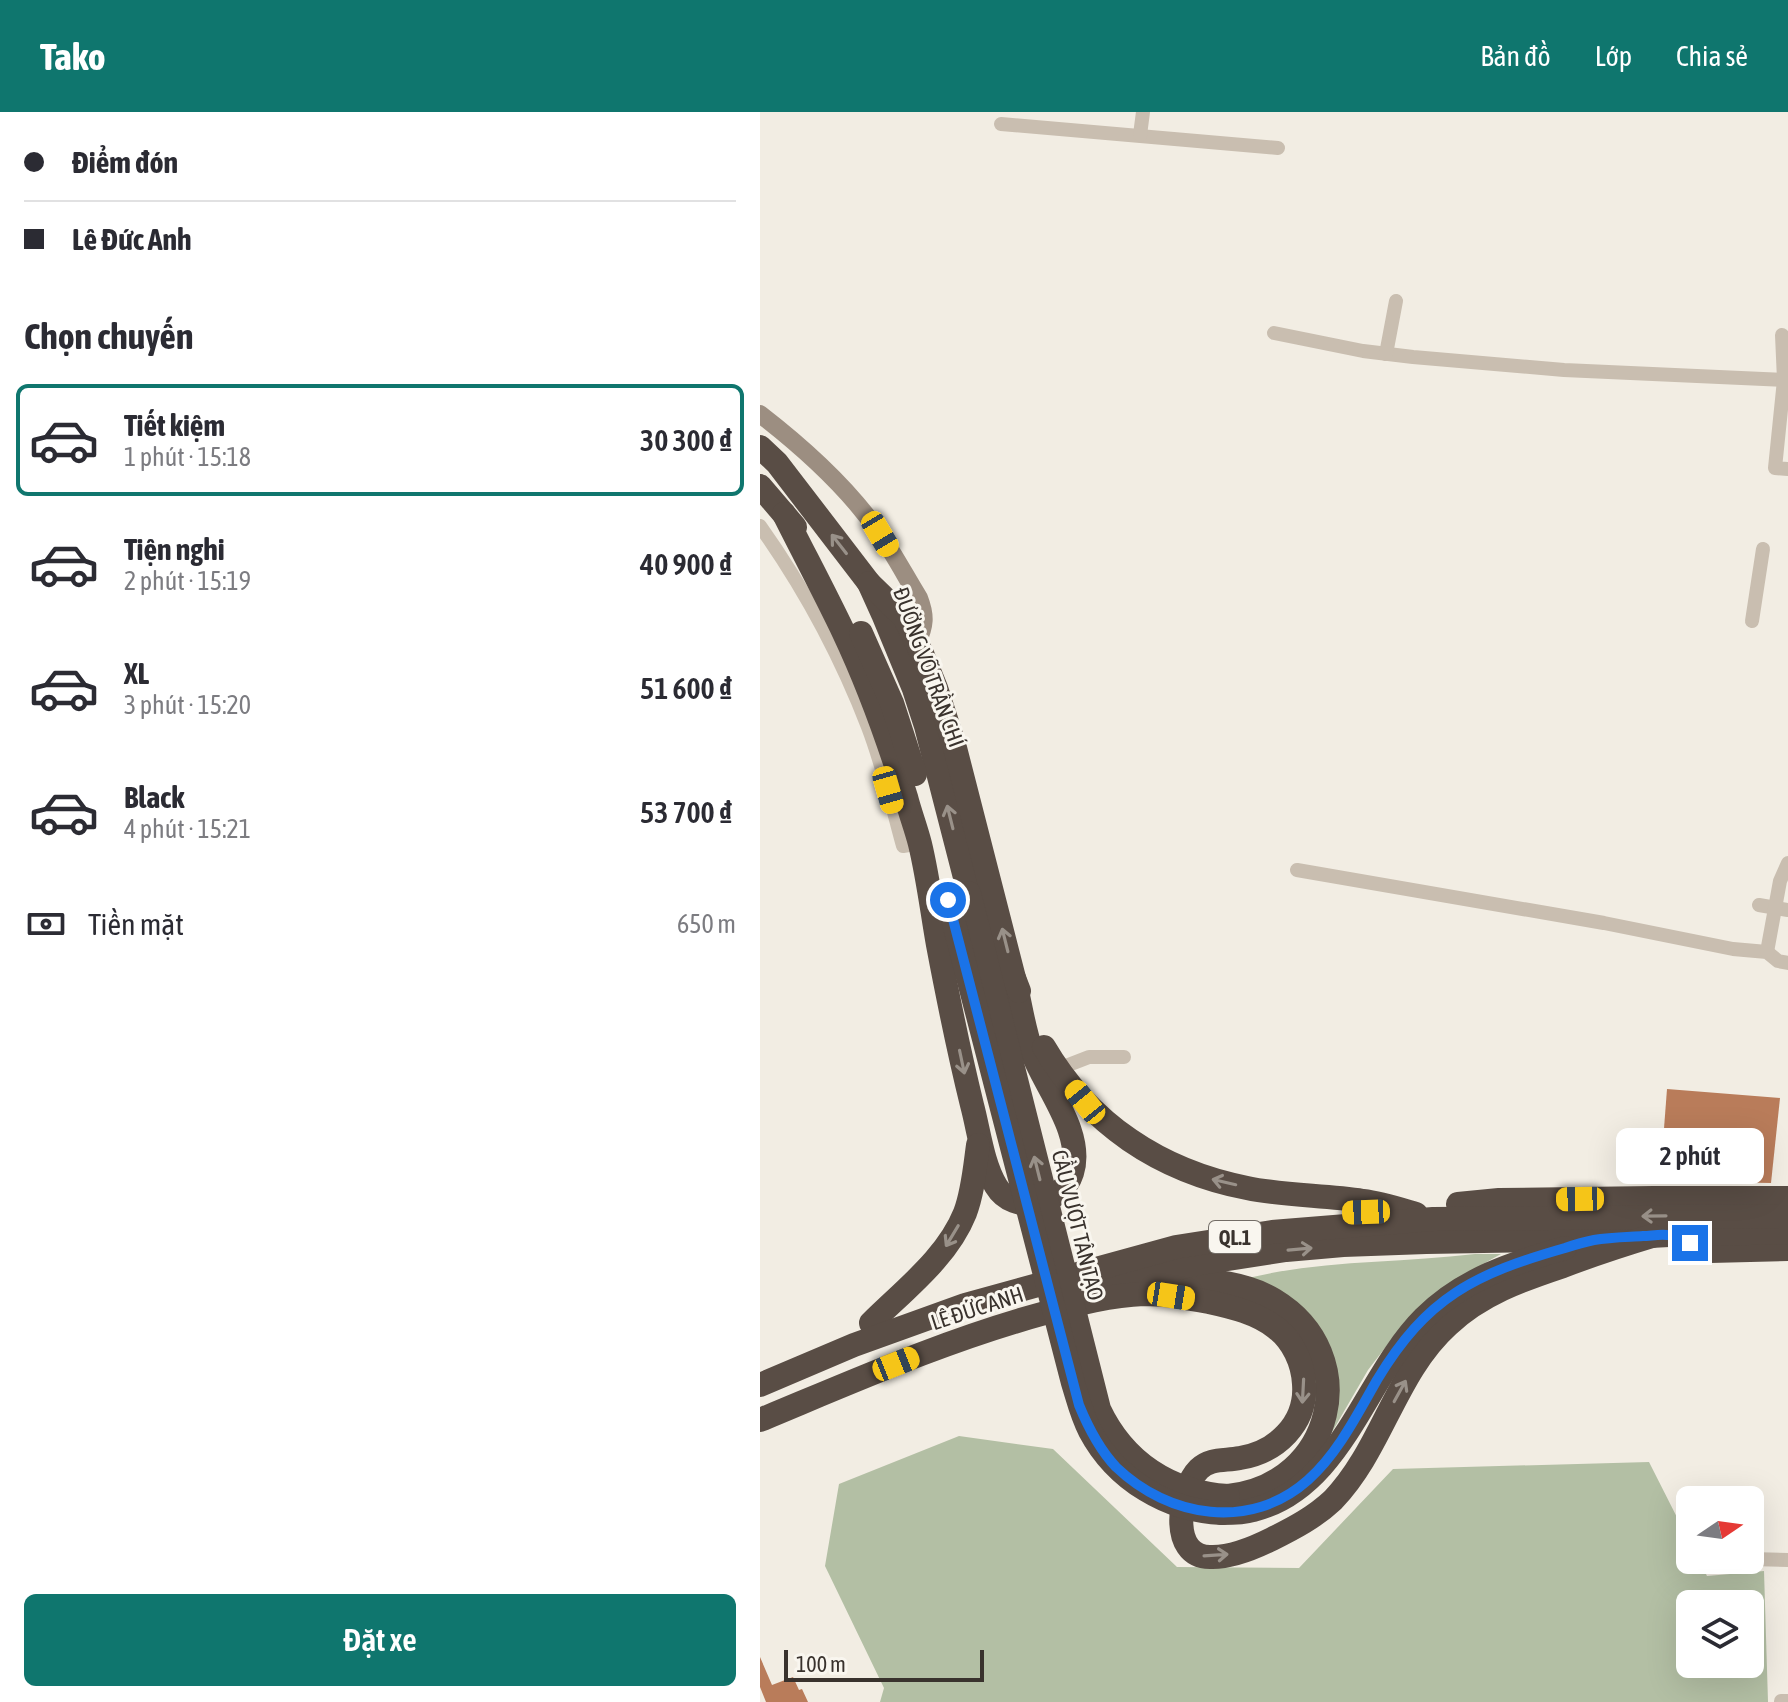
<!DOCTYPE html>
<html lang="vi">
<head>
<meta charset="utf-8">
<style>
  :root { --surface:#fff; --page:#f7f7f7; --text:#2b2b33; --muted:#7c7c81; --line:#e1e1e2; --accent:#0f766e }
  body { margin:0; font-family:"Asap Condensed",sans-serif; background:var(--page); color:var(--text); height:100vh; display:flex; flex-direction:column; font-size:30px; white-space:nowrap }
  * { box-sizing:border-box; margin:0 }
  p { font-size:26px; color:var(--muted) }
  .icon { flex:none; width:44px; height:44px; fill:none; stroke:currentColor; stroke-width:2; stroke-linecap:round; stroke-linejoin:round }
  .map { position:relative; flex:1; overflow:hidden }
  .details { display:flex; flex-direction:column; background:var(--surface); width:760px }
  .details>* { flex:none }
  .guide { display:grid; align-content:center; height:176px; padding:0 24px; background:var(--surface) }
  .needle { width:52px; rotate:77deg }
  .controls { position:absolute; left:916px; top:1374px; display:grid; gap:16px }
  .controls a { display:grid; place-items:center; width:88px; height:88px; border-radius:12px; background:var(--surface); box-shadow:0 8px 32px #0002; font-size:40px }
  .scale { position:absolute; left:24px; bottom:20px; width:200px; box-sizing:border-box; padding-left:8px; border:4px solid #39322d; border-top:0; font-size:22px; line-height:28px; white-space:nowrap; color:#39322d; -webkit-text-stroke:6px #f9f6ef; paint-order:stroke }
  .end { position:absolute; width:36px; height:36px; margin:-18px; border:10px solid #1a73e8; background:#fff; box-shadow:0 0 0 4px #fff }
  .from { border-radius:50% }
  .bubble { position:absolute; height:56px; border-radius:12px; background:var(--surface); box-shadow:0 8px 32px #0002; font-size:26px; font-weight:600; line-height:56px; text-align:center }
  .car { position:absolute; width:24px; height:48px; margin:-24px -12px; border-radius:10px; box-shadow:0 0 6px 2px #0007; background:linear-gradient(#f5c518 24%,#345 0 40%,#f5c518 0 76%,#345 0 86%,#f5c518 0) }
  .guide b { display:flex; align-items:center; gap:28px; height:76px; font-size:30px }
  .guide b+b { border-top:2px solid var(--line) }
  .guide i { width:20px; height:20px; background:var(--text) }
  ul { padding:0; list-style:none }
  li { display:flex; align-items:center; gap:24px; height:112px; margin:0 16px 12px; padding:0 8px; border:4px solid transparent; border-radius:12px }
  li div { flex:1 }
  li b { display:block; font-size:30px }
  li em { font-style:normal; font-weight:600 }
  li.current { border-color:var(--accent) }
  li>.icon { width:72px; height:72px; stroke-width:1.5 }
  h2 { padding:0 24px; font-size:36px; line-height:96px }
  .pay { display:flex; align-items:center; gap:20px; height:88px; padding:0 24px; font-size:30px }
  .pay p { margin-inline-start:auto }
  .cta { display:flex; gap:16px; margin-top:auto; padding:16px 24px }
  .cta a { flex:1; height:92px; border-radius:12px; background:var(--accent); color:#fff; font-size:32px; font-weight:600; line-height:92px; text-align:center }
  header { display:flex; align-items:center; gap:48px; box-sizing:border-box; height:112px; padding:0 40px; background:var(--accent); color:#fff }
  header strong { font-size:38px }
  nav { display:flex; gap:44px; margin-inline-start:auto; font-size:28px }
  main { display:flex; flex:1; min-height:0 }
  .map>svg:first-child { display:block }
</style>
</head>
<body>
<header>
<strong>Tako</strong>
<nav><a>Bản đồ</a><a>Lớp</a><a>Chia sẻ</a></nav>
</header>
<main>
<section class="details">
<div class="guide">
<b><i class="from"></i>Điểm đón</b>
<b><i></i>Lê Đức Anh</b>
</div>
<h2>Chọn chuyến</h2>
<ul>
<li class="current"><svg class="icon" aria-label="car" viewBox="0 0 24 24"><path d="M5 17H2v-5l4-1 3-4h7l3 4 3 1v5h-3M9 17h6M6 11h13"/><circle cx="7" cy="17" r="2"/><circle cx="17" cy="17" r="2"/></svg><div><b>Tiết kiệm</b><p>1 phút · 15:18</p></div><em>30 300 ₫</em></li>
<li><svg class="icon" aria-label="car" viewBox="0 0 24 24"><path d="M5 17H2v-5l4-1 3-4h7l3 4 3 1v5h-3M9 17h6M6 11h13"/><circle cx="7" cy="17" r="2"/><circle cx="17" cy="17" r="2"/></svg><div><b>Tiện nghi</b><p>2 phút · 15:19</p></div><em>40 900 ₫</em></li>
<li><svg class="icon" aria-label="car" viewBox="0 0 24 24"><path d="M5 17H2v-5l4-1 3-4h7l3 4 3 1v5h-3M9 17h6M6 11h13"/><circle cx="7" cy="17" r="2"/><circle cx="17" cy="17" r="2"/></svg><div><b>XL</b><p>3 phút · 15:20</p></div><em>51 600 ₫</em></li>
<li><svg class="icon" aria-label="car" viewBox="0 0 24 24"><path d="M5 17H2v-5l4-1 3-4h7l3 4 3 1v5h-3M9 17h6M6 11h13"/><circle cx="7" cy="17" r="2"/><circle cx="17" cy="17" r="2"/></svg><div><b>Black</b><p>4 phút · 15:21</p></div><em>53 700 ₫</em></li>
</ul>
<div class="pay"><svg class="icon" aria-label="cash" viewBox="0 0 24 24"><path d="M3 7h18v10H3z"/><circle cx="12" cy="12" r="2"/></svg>Tiền mặt<p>650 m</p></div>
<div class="cta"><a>Đặt xe</a></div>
</section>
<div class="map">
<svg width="1028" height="1590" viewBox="0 0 1028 1590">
  <rect width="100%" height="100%" fill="#f2ede3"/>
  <g fill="#b3bfa4" fill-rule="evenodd">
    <path d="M 715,1142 L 741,1142 L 723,1152 L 631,1228 L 608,1258 L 568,1327 L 569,1312 L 488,1166 C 562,1148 639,1151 715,1142 Z"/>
    <path d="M 199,1324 L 293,1337 L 417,1455 L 539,1456 L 633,1357 L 889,1350 L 930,1431 L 930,1448 L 939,1448 L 947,1464 L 1004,1459 L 1008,1590 L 120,1590 L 124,1576 L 65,1454 L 79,1372 ZM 930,1492 L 990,1492 L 990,1552 L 930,1552 Z"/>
  </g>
  <g fill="#b97c5a">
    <path d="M 907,977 L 1020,986 L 1011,1071 L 900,1069 Z"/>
    <path d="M 0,1545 L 12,1573 L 33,1565 L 39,1578 L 42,1577 L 48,1590 L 6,1590 L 0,1575 Z"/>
  </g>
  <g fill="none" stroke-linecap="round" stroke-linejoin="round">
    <g stroke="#c9beb0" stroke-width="14">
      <path d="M 241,12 L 518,36"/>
      <path d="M 380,23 L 383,0"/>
      <path d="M 514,221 L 603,239 L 653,245 L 804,258 L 1024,268"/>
      <path d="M 1022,223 L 1024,268 L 1015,356 L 1028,357"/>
      <path d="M 626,242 L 636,189"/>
      <path d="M 0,414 C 44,476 81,545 108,615 C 123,654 132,694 143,734 L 160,731"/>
      <path d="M 992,509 L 1003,437"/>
      <path d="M 537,758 L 844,811 L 973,837 L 1007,840 L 1018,849 L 1028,851"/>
      <path d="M 999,793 L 1028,798"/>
      <path d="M 1007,840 L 1020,769 L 1028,751"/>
      <path d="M 298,957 L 329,945 L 364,945"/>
      <path d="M 990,1447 L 1028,1448"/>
      <path d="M 1021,1589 L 1028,1589"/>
    </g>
    <path stroke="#9c8e81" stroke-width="18" d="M 0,302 C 44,336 88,375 120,422 C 134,442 146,465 159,486 C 166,504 165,514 157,531"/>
    <g stroke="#594d45" stroke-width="24">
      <path d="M 0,335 L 17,351 L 109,471 L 123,502 L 154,577 L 166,614 L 209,781"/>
      <path d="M 0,374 L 35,415"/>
      <path d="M 24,402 C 44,442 65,481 84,521 C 109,574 129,630 146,685 C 150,701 156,716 160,732 C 168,765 172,799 178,833 C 188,886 199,940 212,993 C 219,1019 222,1050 236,1074 C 254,1104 302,1093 312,1061 C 325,1020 283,973 271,937 C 263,915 260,889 254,866"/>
      <path d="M 109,471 L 145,506 L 163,544 L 176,576 L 194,632 L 254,866 L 259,879"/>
      <path d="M 101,521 L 132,591 L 155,662"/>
      <path d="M 284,935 C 329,1012 400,1059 487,1076 C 525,1084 564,1083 603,1089 C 621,1091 639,1097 656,1102"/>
      <path d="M 698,1092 L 739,1088 L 893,1086 L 1028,1086"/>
      <path d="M 923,1128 L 950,1139 L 1028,1137"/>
      <path d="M 407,1165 C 442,1168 483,1169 514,1188 C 605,1243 574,1373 468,1384"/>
      <path d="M 340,1174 L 435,1152 L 526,1138 L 583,1133 L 666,1130 L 835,1127 L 909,1123 L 1028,1120"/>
      <path d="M 111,1211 C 144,1178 187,1146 205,1101 C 213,1080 215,1055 218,1033"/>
      <path d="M 0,1273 L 94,1233 L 205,1193 L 416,1135 L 512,1120 L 673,1107 L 1028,1104"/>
      <path d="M 0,1308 C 94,1269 186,1228 285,1201 C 317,1192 351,1183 384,1182 C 406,1182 428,1186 449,1190 C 472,1195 497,1201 516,1216 C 533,1229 543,1251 544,1272 C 547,1312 516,1340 480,1346 C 465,1349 450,1346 439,1357 C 419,1377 408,1445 450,1445 C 471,1446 494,1436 512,1427 C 534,1416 555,1405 573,1388 C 622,1337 635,1261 688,1213 C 721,1182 761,1168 803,1154 C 832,1143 862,1133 892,1124"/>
      <path d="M 462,1401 C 472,1401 483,1401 493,1398 C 582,1376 605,1265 664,1206 C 703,1167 753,1151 805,1136"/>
    </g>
    <g stroke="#594d45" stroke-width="24">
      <path d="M 209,781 L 339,1297 C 364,1350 410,1380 468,1384"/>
      <path d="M 188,788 L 313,1271 C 318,1287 322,1304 330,1319 C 356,1368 408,1399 462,1401"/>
    </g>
  </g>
  <defs><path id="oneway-shaft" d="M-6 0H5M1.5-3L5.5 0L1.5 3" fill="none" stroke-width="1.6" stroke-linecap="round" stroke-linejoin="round" transform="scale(2)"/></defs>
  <g stroke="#999189">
    <use href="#oneway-shaft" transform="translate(79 432) rotate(-128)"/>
    <use href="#oneway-shaft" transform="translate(190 705) rotate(-104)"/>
    <use href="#oneway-shaft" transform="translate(245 828) rotate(-104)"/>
    <use href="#oneway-shaft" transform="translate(202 950) rotate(78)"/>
    <use href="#oneway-shaft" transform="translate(277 1056) rotate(-104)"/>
    <use href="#oneway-shaft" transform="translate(464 1070) rotate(-167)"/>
    <use href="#oneway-shaft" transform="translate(894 1104) rotate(179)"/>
    <use href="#oneway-shaft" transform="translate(192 1124) rotate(121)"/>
    <use href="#oneway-shaft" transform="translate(540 1137) rotate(-5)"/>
    <use href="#oneway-shaft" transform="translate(543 1279) rotate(93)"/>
    <use href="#oneway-shaft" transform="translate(640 1279) rotate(-61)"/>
    <use href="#oneway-shaft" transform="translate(456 1443) rotate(-4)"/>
  </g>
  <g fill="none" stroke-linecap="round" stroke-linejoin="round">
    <path stroke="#1a73e8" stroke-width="10" d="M 188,788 L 319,1293 C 328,1315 339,1337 356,1355 C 409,1406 491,1419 548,1368 C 578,1341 597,1303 617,1268 C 667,1185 714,1162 805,1136 C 814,1133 824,1130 834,1128 C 850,1125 867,1125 883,1124 C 890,1124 899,1122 907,1123 C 914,1123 923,1128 930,1131"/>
  </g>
  <g text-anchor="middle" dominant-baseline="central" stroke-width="6" stroke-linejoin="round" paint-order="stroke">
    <rect fill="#f9f6ef" stroke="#736d67" stroke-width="2" x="449" y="1109" width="52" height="32" rx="6"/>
    <g font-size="20" font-weight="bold" fill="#39322d">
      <text x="475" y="1125">QL.1</text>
    </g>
    <g font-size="22" fill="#39322d" stroke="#f9f6ef">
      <text transform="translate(169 555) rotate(70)">ĐƯỜNG VÕ TRẦN CHÍ</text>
      <text transform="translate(318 1113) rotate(76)">CẦU VƯỢT TÂN TẠO</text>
      <text transform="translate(217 1196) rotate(-18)">LÊ ĐỨC ANH</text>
    </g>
  </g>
</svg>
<div class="controls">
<a><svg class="needle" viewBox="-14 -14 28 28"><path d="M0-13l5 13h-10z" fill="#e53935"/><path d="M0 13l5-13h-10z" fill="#7c7c81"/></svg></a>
<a><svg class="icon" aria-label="layers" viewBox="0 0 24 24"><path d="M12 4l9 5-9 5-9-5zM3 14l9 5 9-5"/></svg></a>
</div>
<div class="scale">100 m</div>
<i class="end from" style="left:188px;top:788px"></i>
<i class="end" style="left:930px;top:1131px"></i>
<div class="bubble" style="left:856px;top:1016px;width:148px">2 phút</div>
<i class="car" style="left:120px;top:422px;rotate:149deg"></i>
<i class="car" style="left:128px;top:678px;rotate:164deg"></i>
<i class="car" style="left:325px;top:990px;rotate:321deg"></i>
<i class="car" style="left:820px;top:1087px;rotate:269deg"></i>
<i class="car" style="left:606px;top:1100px;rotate:268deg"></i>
<i class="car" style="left:411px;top:1184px;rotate:99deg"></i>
<i class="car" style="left:136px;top:1252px;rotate:68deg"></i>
</div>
</main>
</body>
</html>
